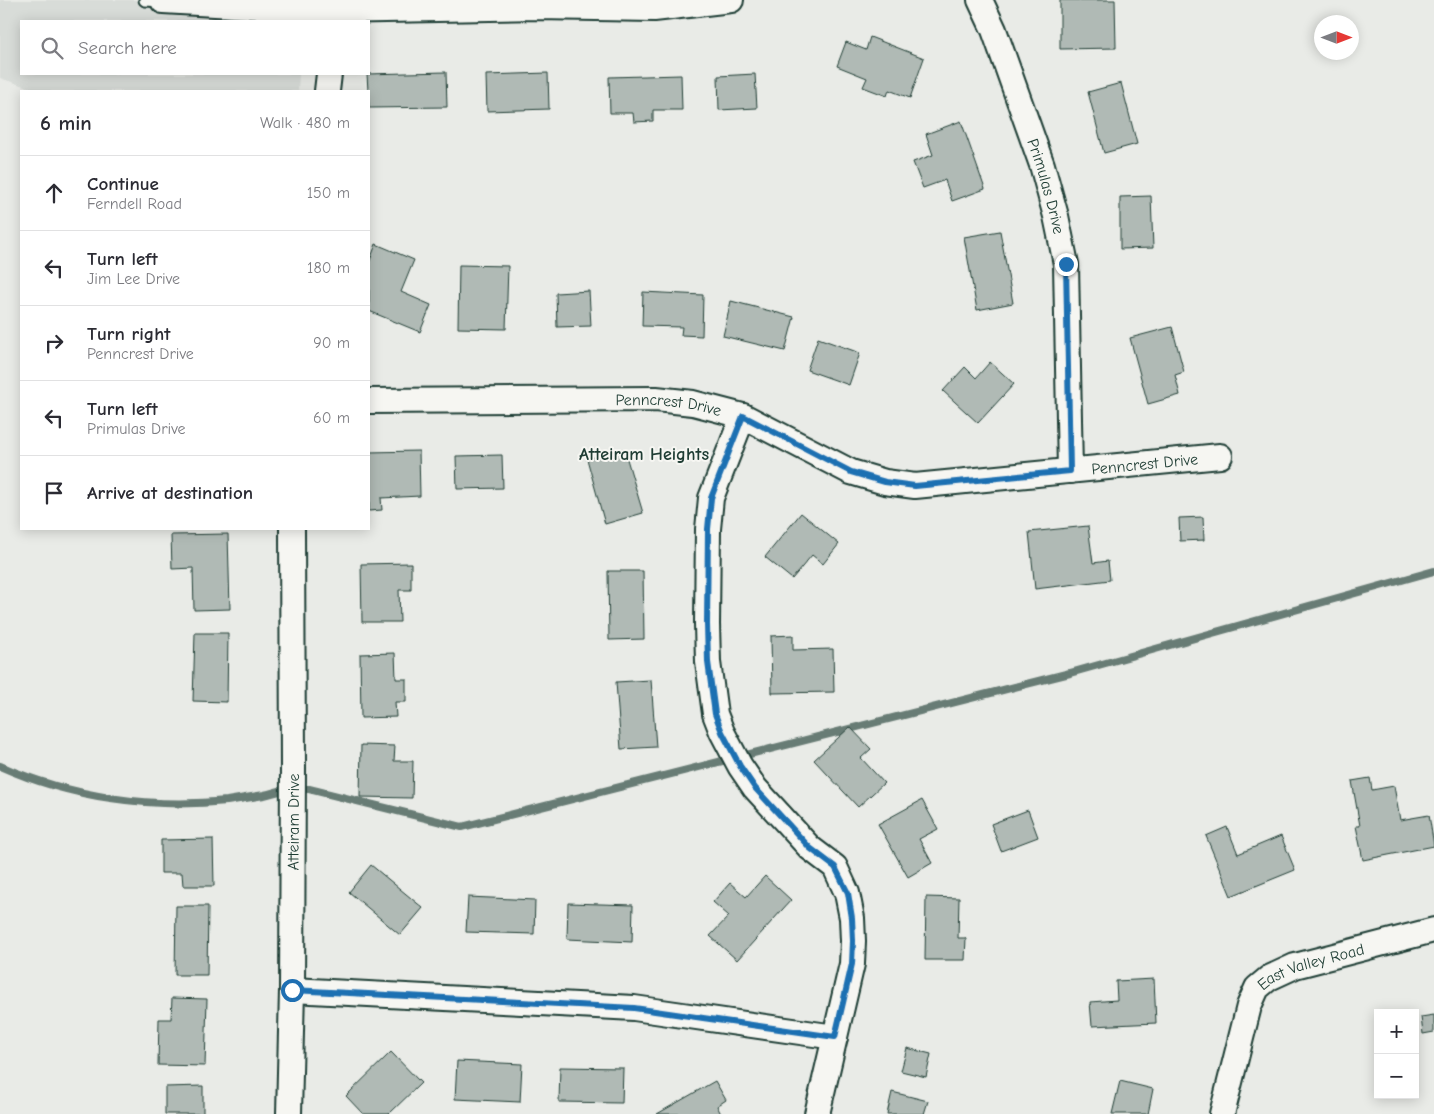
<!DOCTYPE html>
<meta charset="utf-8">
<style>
body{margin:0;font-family:"Comic Neue",sans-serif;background:#f7f7f7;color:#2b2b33}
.controls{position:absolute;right:15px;bottom:15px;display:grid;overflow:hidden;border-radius:0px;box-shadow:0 2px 12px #0003}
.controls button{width:45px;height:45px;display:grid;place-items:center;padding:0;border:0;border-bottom:1px solid #e1e1e2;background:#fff;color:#2b2b33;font:25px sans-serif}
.compass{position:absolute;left:1314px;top:15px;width:45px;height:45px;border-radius:50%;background:#fff;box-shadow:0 2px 12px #0003;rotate:90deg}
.stop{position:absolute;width:15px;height:15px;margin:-11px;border:4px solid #1f6fb2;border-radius:50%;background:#fff}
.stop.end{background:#1f6fb2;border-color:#fff;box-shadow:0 1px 5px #0008}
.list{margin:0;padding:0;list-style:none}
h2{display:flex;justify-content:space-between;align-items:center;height:65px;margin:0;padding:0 20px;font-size:21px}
h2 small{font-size:16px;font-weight:400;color:#7c7c81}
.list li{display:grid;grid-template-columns:32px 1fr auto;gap:15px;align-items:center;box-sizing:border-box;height:75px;padding:0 20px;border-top:1px solid #e1e1e2}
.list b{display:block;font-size:19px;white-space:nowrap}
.list p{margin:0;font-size:16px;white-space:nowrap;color:#7c7c81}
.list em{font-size:16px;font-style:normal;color:#7c7c81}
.icon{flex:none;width:28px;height:28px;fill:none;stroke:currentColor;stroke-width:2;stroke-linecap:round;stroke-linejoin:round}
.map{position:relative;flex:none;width:1434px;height:1114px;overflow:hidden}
.search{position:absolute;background:#fff;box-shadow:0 2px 12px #0003;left:20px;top:20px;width:350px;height:55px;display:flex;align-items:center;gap:12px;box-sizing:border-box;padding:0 18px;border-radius:0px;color:#7c7c81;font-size:19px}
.panel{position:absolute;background:#fff;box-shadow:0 2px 12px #0003;left:20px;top:90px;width:350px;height:440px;border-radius:0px}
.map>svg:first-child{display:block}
</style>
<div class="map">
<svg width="1434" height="1114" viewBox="0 0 1434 1114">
<rect width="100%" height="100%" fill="#e9ebe7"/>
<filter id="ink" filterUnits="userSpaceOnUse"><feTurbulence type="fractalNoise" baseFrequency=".02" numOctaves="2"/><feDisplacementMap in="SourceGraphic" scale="10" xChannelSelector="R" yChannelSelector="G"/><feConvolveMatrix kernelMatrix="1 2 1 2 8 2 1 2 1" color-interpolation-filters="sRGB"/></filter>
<g filter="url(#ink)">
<path fill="#d8dcd8" d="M 0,0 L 301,0 L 300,21 L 21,21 L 21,74 L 299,74 L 298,91 L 39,91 L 0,78 Z"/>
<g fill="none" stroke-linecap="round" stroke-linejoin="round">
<path stroke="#687c75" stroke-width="8" d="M 0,766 C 70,797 150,809 227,801 C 239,799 252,797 264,795 C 273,793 281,790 290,789 C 296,789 303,789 309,789 L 462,827 L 1070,673 L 1434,571"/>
</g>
<g fill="#b0bab5" stroke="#1f3d34">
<path d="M 1060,0 L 1115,0 L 1116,48 L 1060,49 Z"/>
<path d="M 870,37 L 924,58 L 910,98 L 889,90 L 887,96 L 863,87 L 867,78 L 837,66 L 846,42 L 866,50 Z"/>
<path d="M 446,72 L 447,107 L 369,108 L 367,74 Z"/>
<path d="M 548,73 L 549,109 L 487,111 L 486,75 Z"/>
<path d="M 755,74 L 757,108 L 719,110 L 718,76 Z"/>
<path d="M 681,75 L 682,110 L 653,110 L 653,121 L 634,122 L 633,113 L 610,113 L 609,77 Z"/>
<path d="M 1121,83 L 1137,144 L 1104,153 L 1088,92 Z"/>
<path d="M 961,121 L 985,189 L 952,201 L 945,180 L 923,188 L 913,162 L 933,155 L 926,134 Z"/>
<path d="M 1151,196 L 1153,248 L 1120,249 L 1120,197 Z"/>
<path d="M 1000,231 L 1013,303 L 977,310 L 964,237 Z"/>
<path d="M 376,244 L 414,260 L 401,292 L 431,305 L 420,332 L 369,311 L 369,263 Z"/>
<path d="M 459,265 L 508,266 L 506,329 L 458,328 Z"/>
<path d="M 589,291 L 591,326 L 557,327 L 556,293 Z"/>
<path d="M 643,292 L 703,295 L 702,336 L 681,335 L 682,327 L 642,326 Z"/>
<path d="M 731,301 L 794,317 L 785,351 L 723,336 Z"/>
<path d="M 1172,327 L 1184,372 L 1175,375 L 1180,395 L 1148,404 L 1130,338 Z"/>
<path d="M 818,338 L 860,353 L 849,385 L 807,370 Z"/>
<path d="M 990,362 L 1014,384 L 978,423 L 943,391 L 965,367 L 976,378 Z"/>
<path d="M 624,449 L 643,513 L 605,524 L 587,459 Z"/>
<path d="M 419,451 L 420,496 L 381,498 L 382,510 L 369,511 L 369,452 Z"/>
<path d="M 502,455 L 503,488 L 457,489 L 456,456 Z"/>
<path d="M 801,513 L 839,544 L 823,564 L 812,555 L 792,579 L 765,557 Z"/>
<path d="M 1203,517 L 1204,540 L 1180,541 L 1179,518 Z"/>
<path d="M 1088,526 L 1093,563 L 1108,561 L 1110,580 L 1035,589 L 1029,532 Z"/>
<path d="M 228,534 L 230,609 L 194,610 L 193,568 L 172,569 L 171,535 Z"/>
<path d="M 411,563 L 411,590 L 399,590 L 400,622 L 362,622 L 361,564 Z"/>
<path d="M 608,571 L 643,571 L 644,639 L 609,640 Z"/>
<path d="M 195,633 L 228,633 L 227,702 L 193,701 Z"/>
<path d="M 793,635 L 793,650 L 833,649 L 834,692 L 772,693 L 771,636 Z"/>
<path d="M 395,653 L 396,679 L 406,679 L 406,702 L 395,702 L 396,717 L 361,718 L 360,654 Z"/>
<path d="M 651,680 L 656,747 L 621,749 L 616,682 Z"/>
<path d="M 850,727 L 871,749 L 861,758 L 884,783 L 858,807 L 814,760 Z"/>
<path d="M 361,745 L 395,746 L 394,761 L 413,761 L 412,798 L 360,797 Z"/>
<path d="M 1370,778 L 1372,790 L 1394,786 L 1400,820 L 1429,815 L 1434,846 L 1363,860 L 1356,826 L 1360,826 L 1352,781 Z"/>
<path d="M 922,800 L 938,829 L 919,839 L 932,863 L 908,877 L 878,824 Z"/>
<path d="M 1028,810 L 1038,837 L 1001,851 L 991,824 Z"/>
<path d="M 1227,827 L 1238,854 L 1281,836 L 1295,870 L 1231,896 L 1206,836 Z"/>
<path d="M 213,839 L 214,886 L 183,886 L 182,873 L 161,873 L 161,840 Z"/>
<path d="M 371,865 L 423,908 L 400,935 L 349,892 Z"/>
<path d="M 765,876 L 791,900 L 737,960 L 710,936 L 729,916 L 713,902 L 730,883 L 746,897 Z"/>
<path d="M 468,897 L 535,900 L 534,934 L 466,932 Z"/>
<path d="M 926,897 L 959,898 L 958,938 L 966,938 L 965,960 L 925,960 Z"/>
<path d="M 568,903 L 633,905 L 632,942 L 567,939 Z"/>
<path d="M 176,906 L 208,906 L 207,975 L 175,975 Z"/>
<path d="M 1154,979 L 1156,1023 L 1092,1026 L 1090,1002 L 1117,1000 L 1116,981 Z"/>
<path d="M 172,998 L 207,999 L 205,1066 L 158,1065 L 159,1019 L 171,1019 Z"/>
<path d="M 1434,1015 L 1434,1032 L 1423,1034 L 1421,1017 Z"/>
<path d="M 907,1048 L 931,1054 L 926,1077 L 901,1071 Z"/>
<path d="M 391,1052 L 421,1083 L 389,1114 L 363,1114 L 346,1096 Z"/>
<path d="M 457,1061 L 522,1064 L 520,1102 L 455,1099 Z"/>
<path d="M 560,1067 L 623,1068 L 622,1103 L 559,1102 Z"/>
<path d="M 715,1081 L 726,1100 L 717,1106 L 721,1114 L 657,1114 Z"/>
<path d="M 1120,1081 L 1153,1089 L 1148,1114 L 1112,1114 Z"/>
<path d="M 203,1086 L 203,1114 L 165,1114 L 165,1087 Z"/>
<path d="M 892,1092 L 928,1101 L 924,1114 L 887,1114 Z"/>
</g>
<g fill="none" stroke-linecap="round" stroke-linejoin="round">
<defs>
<path id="service" d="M 145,0 L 163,1 L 163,0"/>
<g id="minor">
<path id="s1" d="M 980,0 L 994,30 L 1042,165 L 1056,216 L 1066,264 L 1070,471"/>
<path d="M 163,1 L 333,11 L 538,7 L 654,9 L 731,0"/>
<path d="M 327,91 L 329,74"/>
<path id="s2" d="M 369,401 L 656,399 L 693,403 L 743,416 L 851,472 L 885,482 L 915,486 L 1220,456"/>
<path d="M 743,416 L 711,498 L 708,529 L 707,624 L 708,662 L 715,714 L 722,732 L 740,766 L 755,788 L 810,848 L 835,867 L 847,893 L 852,918 L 853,941 L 852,964 L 817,1114"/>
<path d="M 292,990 L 634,1008 L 835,1037"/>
<path id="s3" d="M 289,1114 L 292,990 L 293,767 L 292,529"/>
<path id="s4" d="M 1222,1114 L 1249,1006 L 1257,988 L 1269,978 L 1295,966 L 1434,930"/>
</g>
</defs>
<use href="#service" stroke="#1f3d34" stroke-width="15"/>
<use href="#minor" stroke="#1f3d34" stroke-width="28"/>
<use href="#service" stroke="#f6f6f2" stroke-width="11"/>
<use href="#minor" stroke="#f6f6f2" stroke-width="24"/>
</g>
</g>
<g fill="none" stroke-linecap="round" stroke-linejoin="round" filter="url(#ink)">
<path stroke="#1f6fb2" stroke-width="6" d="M 292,990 L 634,1008 L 835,1037 L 852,964 L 853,941 L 852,918 L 848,893 L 835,867 L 810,848 L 755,788 L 740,766 L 722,732 L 715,714 L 708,662 L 707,624 L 708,529 L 711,498 L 743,416 L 851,472 L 885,482 L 915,486 L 1070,471 L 1066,264"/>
</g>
<g text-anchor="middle" stroke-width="4" stroke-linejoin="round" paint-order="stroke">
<g font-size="16" fill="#1f3d34" stroke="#f6f6f2">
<text dy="6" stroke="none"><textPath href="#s1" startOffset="198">Primulas Drive</textPath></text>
<text dy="6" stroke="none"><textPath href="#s2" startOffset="300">Penncrest Drive</textPath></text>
<text dy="6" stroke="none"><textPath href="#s2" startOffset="794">Penncrest Drive</textPath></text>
<text dy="6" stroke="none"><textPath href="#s3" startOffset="292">Atteiram Drive</textPath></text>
<text dy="6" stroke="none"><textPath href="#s4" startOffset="190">East Valley Road</textPath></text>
</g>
<g font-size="18" font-weight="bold" fill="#1f3d34" stroke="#f6f6f2">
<text x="644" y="460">Atteiram Heights</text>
</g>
</g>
</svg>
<div class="controls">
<button>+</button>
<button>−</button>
</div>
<svg class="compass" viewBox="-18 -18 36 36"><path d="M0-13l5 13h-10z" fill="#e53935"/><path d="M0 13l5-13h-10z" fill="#7c7c81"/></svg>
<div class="stop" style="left:292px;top:990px"></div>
<div class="stop end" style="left:1066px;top:264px"></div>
<div class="search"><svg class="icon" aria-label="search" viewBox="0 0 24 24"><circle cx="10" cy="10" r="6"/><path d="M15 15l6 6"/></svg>Search here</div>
<section class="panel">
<h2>6 min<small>Walk · 480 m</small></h2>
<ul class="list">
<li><svg class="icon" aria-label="ahead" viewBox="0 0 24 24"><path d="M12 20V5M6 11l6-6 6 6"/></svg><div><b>Continue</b><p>Ferndell Road</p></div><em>150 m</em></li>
<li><svg class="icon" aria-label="left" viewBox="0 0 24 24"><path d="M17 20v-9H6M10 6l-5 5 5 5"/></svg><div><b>Turn left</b><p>Jim Lee Drive</p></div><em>180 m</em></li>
<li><svg class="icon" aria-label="right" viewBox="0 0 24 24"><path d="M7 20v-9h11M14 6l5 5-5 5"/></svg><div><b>Turn right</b><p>Penncrest Drive</p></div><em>90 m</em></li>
<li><svg class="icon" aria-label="left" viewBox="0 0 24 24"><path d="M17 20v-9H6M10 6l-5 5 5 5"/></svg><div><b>Turn left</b><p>Primulas Drive</p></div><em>60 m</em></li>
<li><svg class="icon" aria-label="arrive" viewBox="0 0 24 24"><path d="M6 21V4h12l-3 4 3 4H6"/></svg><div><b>Arrive at destination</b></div></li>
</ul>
</section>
</div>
